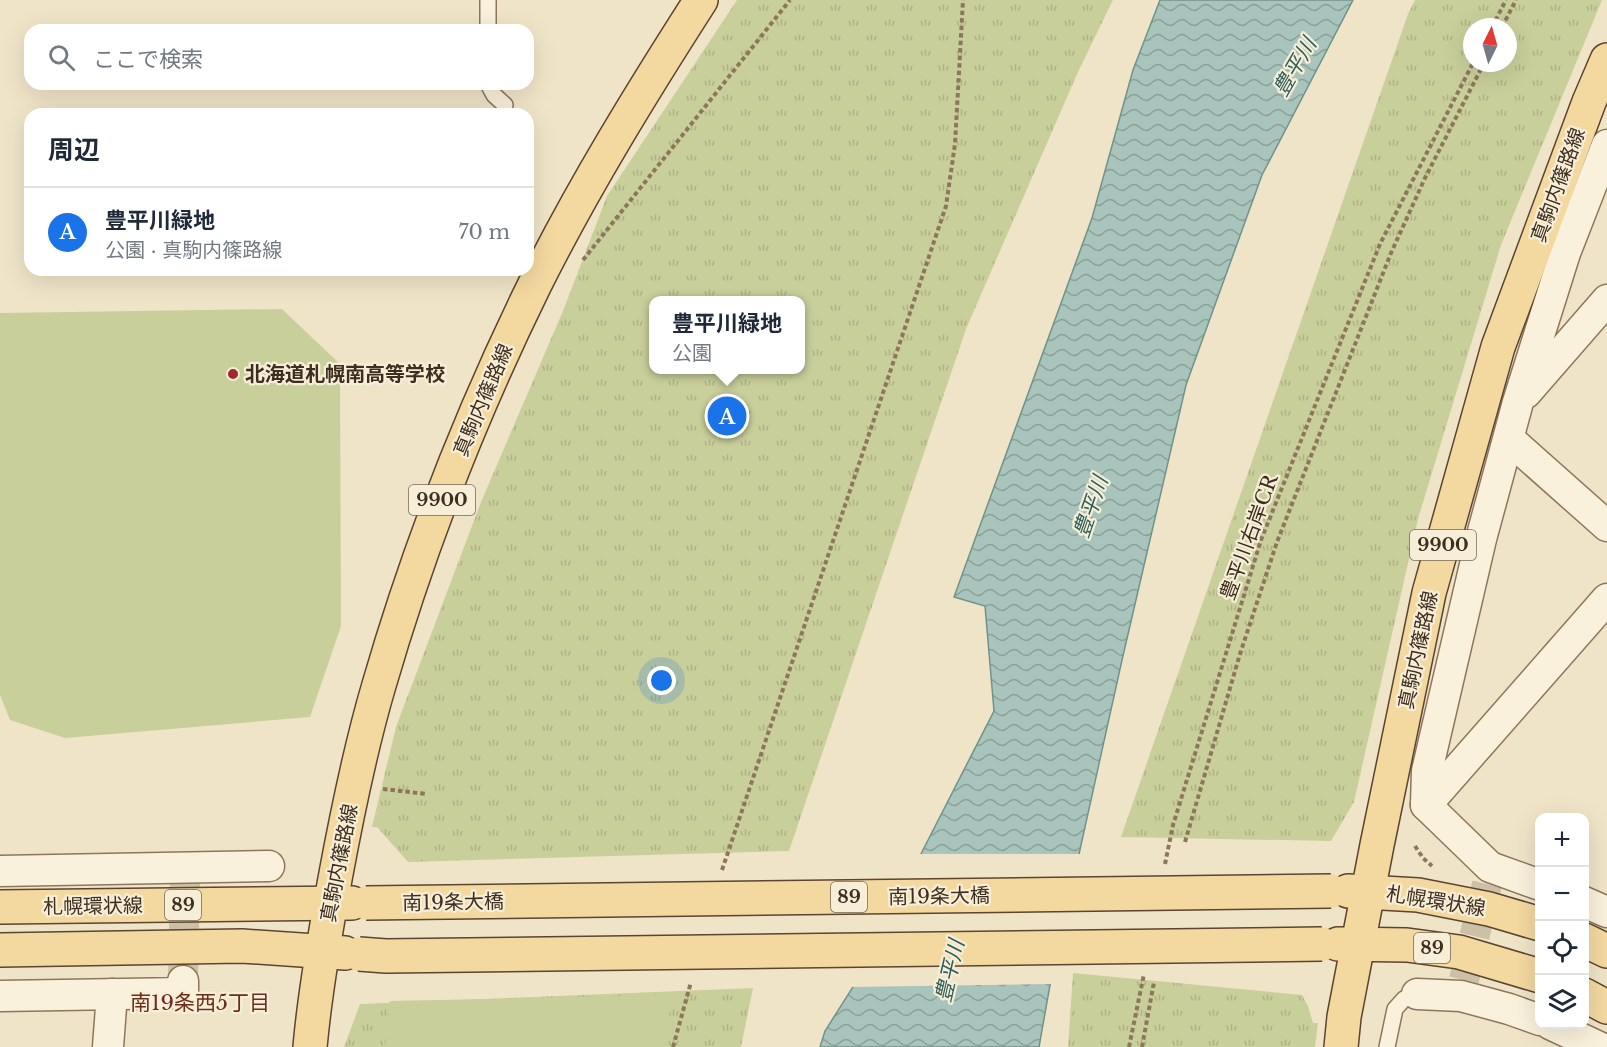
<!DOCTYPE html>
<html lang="ja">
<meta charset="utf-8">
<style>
body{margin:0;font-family:"Libre Baskerville","Noto Sans JP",serif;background:#f6f6f7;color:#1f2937}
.controls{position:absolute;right:18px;bottom:18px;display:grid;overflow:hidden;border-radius:12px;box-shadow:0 6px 24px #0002}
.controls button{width:54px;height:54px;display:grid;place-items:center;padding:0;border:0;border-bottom:2px solid #e0e1e3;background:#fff;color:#1f2937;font:30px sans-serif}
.compass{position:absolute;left:1463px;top:18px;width:54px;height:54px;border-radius:50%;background:#fff;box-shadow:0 6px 24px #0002;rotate:5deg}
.you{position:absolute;left:662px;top:681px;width:21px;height:21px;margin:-15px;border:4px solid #fff;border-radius:50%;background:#1a73e8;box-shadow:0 0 0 9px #1a73e833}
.badge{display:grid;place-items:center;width:39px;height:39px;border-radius:50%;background:#1a73e8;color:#fff;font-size:20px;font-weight:700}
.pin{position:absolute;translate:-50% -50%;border:3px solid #fff;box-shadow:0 2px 6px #0006}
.popup{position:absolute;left:649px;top:296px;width:156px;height:78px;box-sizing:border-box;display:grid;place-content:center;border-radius:12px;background:#fff;filter:drop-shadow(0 2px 4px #0005);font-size:20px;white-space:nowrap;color:#747a83}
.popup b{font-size:22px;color:#1f2937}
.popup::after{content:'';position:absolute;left:50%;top:100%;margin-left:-12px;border:12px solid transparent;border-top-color:#fff}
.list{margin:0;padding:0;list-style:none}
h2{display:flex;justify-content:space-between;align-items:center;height:78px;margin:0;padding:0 24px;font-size:26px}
h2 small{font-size:20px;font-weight:400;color:#747a83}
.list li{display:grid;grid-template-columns:39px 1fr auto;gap:18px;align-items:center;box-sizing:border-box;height:90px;padding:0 24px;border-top:2px solid #e0e1e3}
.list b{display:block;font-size:22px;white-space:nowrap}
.list p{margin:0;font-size:20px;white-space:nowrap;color:#747a83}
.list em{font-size:20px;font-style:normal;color:#747a83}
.icon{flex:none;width:33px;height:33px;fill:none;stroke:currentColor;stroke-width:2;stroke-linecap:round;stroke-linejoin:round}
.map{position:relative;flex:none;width:1607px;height:1047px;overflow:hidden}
.search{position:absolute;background:#fff;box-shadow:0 6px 24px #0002;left:24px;top:24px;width:510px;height:66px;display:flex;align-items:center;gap:15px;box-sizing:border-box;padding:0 21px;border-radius:18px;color:#747a83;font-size:22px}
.panel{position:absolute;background:#fff;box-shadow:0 6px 24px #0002;left:24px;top:108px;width:510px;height:168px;border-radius:18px}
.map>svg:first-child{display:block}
</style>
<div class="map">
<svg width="1607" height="1047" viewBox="0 0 1607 1047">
<defs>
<pattern id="grass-tufts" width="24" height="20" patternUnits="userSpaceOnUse" patternTransform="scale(1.5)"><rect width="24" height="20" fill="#c9cf9b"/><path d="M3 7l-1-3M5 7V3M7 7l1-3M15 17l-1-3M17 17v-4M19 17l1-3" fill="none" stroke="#aeb285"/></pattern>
<pattern id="water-waves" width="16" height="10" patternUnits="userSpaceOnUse" patternTransform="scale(1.5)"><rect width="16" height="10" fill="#a9c4bc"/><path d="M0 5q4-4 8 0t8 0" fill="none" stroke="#8ba098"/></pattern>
</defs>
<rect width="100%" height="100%" fill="#f0e4c8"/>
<g fill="url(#grass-tufts)" fill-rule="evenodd">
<path d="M 737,0 L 1113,0 L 1078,72 L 966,329 L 789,851 L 408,862 L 377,827 L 372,827 L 396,727 L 481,502 L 563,311 L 607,196 ZM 654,300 L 801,300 L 801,370 L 654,370 Z"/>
<path d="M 1415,0 L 1602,0 L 1501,245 L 1418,519 L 1354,802 L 1331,841 L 1121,837 L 1408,14 ZM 1472,27 L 1508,27 L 1508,63 L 1472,63 Z"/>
<path d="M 1073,973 L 1302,995 L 1308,1006 L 1313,1023 L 1318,1023 L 1315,1047 L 1068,1047 Z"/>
<path d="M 753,988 L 741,1047 L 344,1047 L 360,1004 Z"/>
</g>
<g fill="#c9cf9b">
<path d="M 282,309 L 340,364 L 341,626 L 310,717 L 65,738 L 10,720 L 0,695 L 0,313 Z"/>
<path d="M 674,995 L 661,1047 L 385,1047 L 390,1001 Z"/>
</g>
<path fill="url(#water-waves)" stroke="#6f938a" stroke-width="1.5" d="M 1160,0 L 1353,0 L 1262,175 L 1186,385 L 1122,660 L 1050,985 L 1039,1047 L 820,1047 L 825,1031 L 853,987 L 994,711 L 985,606 L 954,597 L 1092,218 L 1133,70 Z"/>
<path fill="#f0e4c8" d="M 918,854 L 1082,854 L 1053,984 L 850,987 Z"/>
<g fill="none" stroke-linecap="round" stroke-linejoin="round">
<g stroke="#ccc0a6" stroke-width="30" stroke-dasharray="30 15" stroke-linecap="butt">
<path d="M 1464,980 L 1487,884"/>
<path d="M 183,981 L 185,879"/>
</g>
<defs>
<g id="service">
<path d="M 488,30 L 488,0"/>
<path d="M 488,84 L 494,95 L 505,105"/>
<path d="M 1387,1047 L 1395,1009 L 1404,999 L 1417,994"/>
</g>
<g id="minor">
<path d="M 1526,393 L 1607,300"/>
<path d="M 1509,439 L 1607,526"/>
<path d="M 1426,805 L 1427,771 L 1481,539 L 1518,402 L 1565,253 L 1607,145"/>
<path d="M 0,871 L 269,866"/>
<path d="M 1540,885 L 1490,867 L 1426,805 L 1607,599"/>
<path d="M 1584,902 L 1607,912"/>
<path d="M 1417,994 L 1461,996 L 1509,1009 L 1540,1020"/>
<path d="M 0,996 L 183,993 L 183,981"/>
<path d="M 1550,1024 L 1599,1047"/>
<path d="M 108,1047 L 112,994"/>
</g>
<g id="primary">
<path d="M 1348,891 L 1418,895 L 1489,909 L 1540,924"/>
<path d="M 0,907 L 352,903"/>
<path d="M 1584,940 L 1607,951"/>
<path d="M 1338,944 L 1407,945 L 1459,952 L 1540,976"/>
<path d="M 0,950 L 242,946 L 345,953"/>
<path d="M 1584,995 L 1607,1007"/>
<path d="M 310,1047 C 315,991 325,934 335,879 C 347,814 360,749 379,685 C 419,547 472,412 535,284 C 584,186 642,92 701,0"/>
<path d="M 1341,1047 L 1344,1017 L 1377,845 L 1429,593 L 1498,347 L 1589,102 L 1607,60"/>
</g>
</defs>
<use href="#service" stroke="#8d765c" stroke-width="18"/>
<use href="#minor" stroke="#8d765c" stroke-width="33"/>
<use href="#primary" stroke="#5b4430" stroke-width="36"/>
<g stroke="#8d765c" stroke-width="4" stroke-dasharray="4.5 3" stroke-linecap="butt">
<path d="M 1492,27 L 1506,0"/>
<path d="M 1502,27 L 1516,0"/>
<path d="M 583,260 L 790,0"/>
<path d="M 383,789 L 427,794"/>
<path d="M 1185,842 L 1240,654 L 1277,542 L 1391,253 L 1425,178 L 1484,63"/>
<path d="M 1415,846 L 1423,858 L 1432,866"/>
<path d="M 1165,864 L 1173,825 L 1261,540 L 1380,244 L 1473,63"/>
<path d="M 722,870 L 946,206 L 955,144 L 963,0"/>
<path d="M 673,1047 L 691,982"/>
<path d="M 1129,1047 L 1144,974"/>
<path d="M 1142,1047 L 1154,982"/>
</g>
<use href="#service" stroke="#faf1dc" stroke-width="15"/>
<use href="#minor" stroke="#faf1dc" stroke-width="30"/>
<use href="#primary" stroke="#f3d9a0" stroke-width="33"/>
<defs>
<g id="primary-bridge">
<path d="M 366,903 L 1331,891"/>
<path d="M 359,954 L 386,956 L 1322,944"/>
</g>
</defs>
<use href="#primary-bridge" stroke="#5b4430" stroke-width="36" stroke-linecap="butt"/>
<use href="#primary-bridge" stroke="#f3d9a0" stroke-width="33"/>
</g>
<circle fill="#9e2a2b" stroke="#f7eed8" stroke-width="2" cx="233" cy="374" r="6"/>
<g text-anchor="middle" stroke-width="4.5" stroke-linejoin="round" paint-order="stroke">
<g fill="#f7eed8" stroke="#756857" stroke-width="1.5">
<rect x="409" y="485" width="66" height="30" rx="4.5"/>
<rect x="1410" y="530" width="66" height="30" rx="4.5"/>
<rect x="831" y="882" width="36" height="30" rx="4.5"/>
<rect x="165" y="890" width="36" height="30" rx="4.5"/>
<rect x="1414" y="933" width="36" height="30" rx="4.5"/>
</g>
<g font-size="18" font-weight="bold" fill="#3d2e20">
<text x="442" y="506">9900</text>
<text x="1443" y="551">9900</text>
<text x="849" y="903">89</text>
<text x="183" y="911">89</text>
<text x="1432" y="954">89</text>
</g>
<g font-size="20" fill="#3d2e20" stroke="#f7eed8">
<text transform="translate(1558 185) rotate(-70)" y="7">真駒内篠路線</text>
<text transform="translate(483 400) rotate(-67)" y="7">真駒内篠路線</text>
<text transform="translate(1249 537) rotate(-70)" y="7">豊平川右岸CR</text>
<text transform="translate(1418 650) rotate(-78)" y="7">真駒内篠路線</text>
<text transform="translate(339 863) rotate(-79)" y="7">真駒内篠路線</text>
<text transform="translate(939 896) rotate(-1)" y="7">南19条大橋</text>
<text transform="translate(1436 901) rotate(9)" y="7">札幌環状線</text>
<text transform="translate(453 902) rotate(-1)" y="7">南19条大橋</text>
<text transform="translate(93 906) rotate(-1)" y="7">札幌環状線</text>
</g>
<g font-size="20" font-weight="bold" fill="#3d2e20" stroke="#f7eed8" text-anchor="start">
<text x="245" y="381">北海道札幌南高等学校</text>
</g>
<g font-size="21" font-style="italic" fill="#2f5d5a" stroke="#f7eed8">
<text transform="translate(1295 67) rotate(-60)" y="7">豊平川</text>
<text transform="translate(1091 507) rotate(-71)" y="7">豊平川</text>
<text transform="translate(950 971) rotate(-77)" y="7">豊平川</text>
</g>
<g font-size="21" fill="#6b2e1e" stroke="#f7eed8">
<text x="200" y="1010">南19条西5丁目</text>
</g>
</g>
</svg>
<div class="controls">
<button>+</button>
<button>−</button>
<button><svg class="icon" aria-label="locate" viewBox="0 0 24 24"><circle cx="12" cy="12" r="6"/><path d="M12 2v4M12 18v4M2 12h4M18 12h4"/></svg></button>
<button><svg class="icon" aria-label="layers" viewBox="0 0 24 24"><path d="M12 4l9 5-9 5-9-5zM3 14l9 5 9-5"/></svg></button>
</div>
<svg class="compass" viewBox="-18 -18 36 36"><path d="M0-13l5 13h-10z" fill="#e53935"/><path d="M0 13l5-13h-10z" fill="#747a83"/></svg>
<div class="you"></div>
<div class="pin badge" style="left:727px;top:416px">A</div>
<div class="popup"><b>豊平川緑地</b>公園</div>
<div class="search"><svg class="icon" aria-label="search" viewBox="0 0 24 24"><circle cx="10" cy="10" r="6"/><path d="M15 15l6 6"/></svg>ここで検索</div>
<section class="panel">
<h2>周辺<small></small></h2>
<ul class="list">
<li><span class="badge">A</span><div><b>豊平川緑地</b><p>公園 · 真駒内篠路線</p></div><em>70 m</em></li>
</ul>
</section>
</div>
